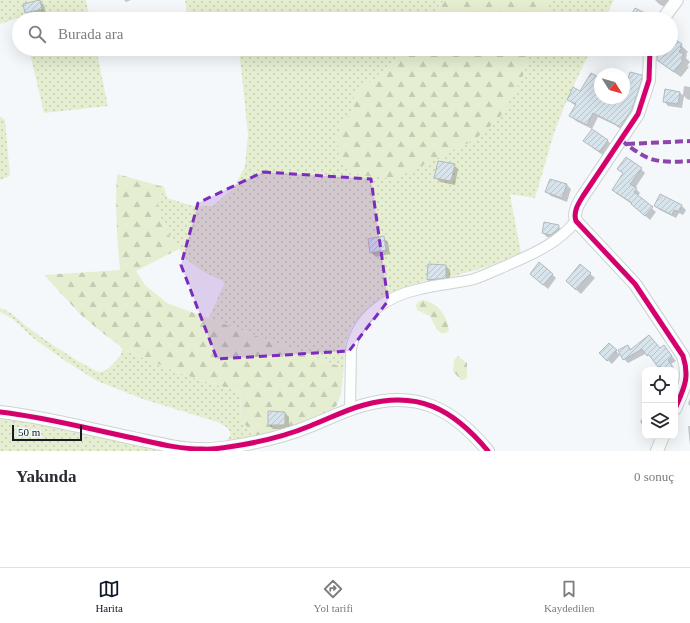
<!DOCTYPE html>
<html lang="tr">
<meta charset="utf-8">
<style>
body{margin:0;font-family:"Times New Roman",serif;background:#f2f2f3;color:#2b2b33}
.controls{position:absolute;right:12px;bottom:12px;display:grid;overflow:hidden;border-radius:8px;box-shadow:0 4px 16px #0002}
.controls button{width:36px;height:36px;display:grid;place-items:center;padding:0;border:0;border-bottom:1px solid #e1e1e2;background:#fff;color:#2b2b33;font:20px sans-serif}
.compass{position:absolute;left:594px;top:68px;width:36px;height:36px;border-radius:50%;background:#fff;box-shadow:0 4px 16px #0002;rotate:127deg}
.scale{position:absolute;left:12px;bottom:10px;width:70px;box-sizing:border-box;padding-left:4px;border:2px solid #151c20;border-top:0;font-size:11px;line-height:14px;white-space:nowrap;color:#151c20;-webkit-text-stroke:3px #f1f8fe;paint-order:stroke}
.list{margin:0;padding:0;list-style:none}
h2{display:flex;justify-content:space-between;align-items:center;height:52px;margin:0;padding:0 16px;font-size:17px}
h2 small{font-size:13px;font-weight:400;color:#7c7c81}
.icon{flex:none;width:22px;height:22px;fill:none;stroke:currentColor;stroke-width:2;stroke-linecap:round;stroke-linejoin:round}
.map{position:relative;flex:none;width:690px;height:451px;overflow:hidden}
.search{position:absolute;background:#fff;box-shadow:0 4px 16px #0002;left:12px;right:12px;top:12px;height:44px;display:flex;align-items:center;gap:10px;box-sizing:border-box;padding:0 14px;border-radius:22px;color:#7c7c81;font-size:15px}
.sheet{height:116px;background:#fff}
nav{display:flex;justify-content:space-around;align-items:center;box-sizing:border-box;height:56px;border-top:1px solid #e1e1e2;background:#fff;font-size:11px;color:#7c7c81}
nav a{display:grid;justify-items:center;gap:2px}
nav .on{color:#111827}
.map>svg:first-child{display:block}
</style>
<div class="map">
<svg width="690" height="451" viewBox="0 0 690 451">
<defs>
<pattern id="grass-dots" width="8" height="8" patternUnits="userSpaceOnUse"><rect width="8" height="8" fill="#e6eed1"/><path d="M2 2h.1M6 6h.1" fill="none" stroke="#c4ccb3" stroke-width="1.8" stroke-linecap="round"/></pattern>
<pattern id="forest-firs" width="22" height="20" patternUnits="userSpaceOnUse"><rect width="22" height="20" fill="#e6eed1"/><path d="M5 1l3.5 6h-7zM16 11l3.5 6h-7z" fill="#c4ccb3"/></pattern>
<pattern id="building-hatch" width="6" height="6" patternUnits="userSpaceOnUse"><rect width="6" height="6" fill="#d8e4ec"/><path d="M-1 1l2-2M0 6l6-6M5 7l2-2" fill="none" stroke="#b8c3ca"/></pattern>
</defs>
<rect width="100%" height="100%" fill="#f4f8fb"/>
<g fill="url(#grass-dots)">
<path d="M 0,0 L 86,0 L 90,19 L 22,19 L 21,17 L 0,24 Z"/>
<path d="M 185,0 L 446,0 L 440,4 L 429,19 L 188,19 Z"/>
<path d="M 551,0 L 614,0 L 605,19 L 542,19 Z"/>
<path d="M 29,49 L 96,49 L 108,106 L 44,113 Z"/>
<path d="M 239,49 L 407,49 L 375,79 L 355,91 L 352,113 L 343,121 L 522,79 L 531,49 L 591,49 L 567,100 L 555,130 L 535,198 L 510,194 L 521,253 L 484,268 L 461,274 L 446,279 L 441,279 L 441,280 L 427,280 L 387,294 L 368,307 L 352,326 L 345,343 L 344,368 L 209,318 L 225,282 L 204,272 L 187,260 L 169,235 L 156,209 L 164,187 L 167,198 L 193,206 L 213,206 L 234,188 L 245,166 L 248,134 Z"/>
<path d="M 0,116 L 5,120 L 10,176 L 0,180 Z"/>
<path d="M 0,308 C 11,311 16,318 25,325 C 42,338 60,350 78,361 C 84,364 94,371 100,372 C 105,372 109,368 113,364 C 117,359 122,356 122,349 L 182,374 L 240,392 L 241,420 L 256,437 L 224,442 C 238,433 226,426 217,422 L 143,399 L 97,381 L 64,360 L 33,338 L 13,319 L 0,312 Z"/>
<path d="M 0,418 L 43,424 L 167,451 L 0,451 Z"/>
</g>
<g fill="url(#forest-firs)">
<path d="M 446,0 L 551,0 L 542,19 L 429,19 L 440,4 Z"/>
<path d="M 407,49 L 531,49 L 522,79 L 499,119 L 474,140 L 394,179 L 360,175 L 349,168 L 339,156 L 337,135 L 343,121 L 352,113 L 355,91 L 375,79 Z"/>
<path d="M 117,174 L 164,187 L 156,209 L 169,235 L 179,249 L 136,271 L 145,285 L 167,303 L 344,368 L 341,394 L 337,405 L 331,411 L 290,429 L 256,437 L 241,420 L 240,392 L 182,374 L 122,349 L 119,345 L 100,331 L 80,314 L 44,275 L 120,270 C 117,238 115,206 117,174 Z"/>
<path d="M 423,300 C 438,303 447,315 449,330 L 446,333 L 441,333 L 437,330 L 430,316 L 417,310 L 416,305 L 418,302 Z"/>
<path d="M 458,356 L 467,363 L 467,378 L 463,380 L 461,380 L 453,371 L 454,360 Z"/>
</g>
<g fill="#0003">
<path d="M 124,0 L 131,0 L 126,2 Z"/>
<path d="M 655,0 L 673,0 L 668,9 L 659,4 Z"/>
<path d="M 39,1 L 44,5 L 46,13 L 31,17 L 26,13 Z"/>
<path d="M 646,14 L 651,19 L 630,19 Z"/>
<path d="M 671,38 L 681,45 L 688,52 L 686,54 L 687,55 L 686,58 L 690,62 L 687,66 L 689,67 L 681,77 L 665,66 L 658,59 L 660,49 L 671,49 Z"/>
<path d="M 641,76 L 646,81 L 625,132 L 615,125 L 598,117 L 592,129 L 576,121 L 571,116 L 576,106 L 573,104 L 568,99 L 581,92 L 600,79 L 600,98 L 624,98 L 624,93 Z"/>
<path d="M 684,86 L 690,87 L 690,100 L 687,99 L 684,96 L 682,108 L 668,106 L 664,101 L 666,90 L 680,93 L 683,95 Z"/>
<path d="M 585,141 L 608,141 L 612,145 L 604,156 L 589,145 Z"/>
<path d="M 454,165 L 458,169 L 455,185 L 440,182 L 436,178 Z"/>
<path d="M 619,169 L 641,169 L 645,173 L 635,188 L 640,193 L 638,196 L 656,212 L 650,220 L 632,204 L 617,194 L 613,190 L 624,174 Z"/>
<path d="M 551,180 L 567,185 L 571,189 L 567,202 L 551,196 L 547,192 Z"/>
<path d="M 655,206 L 682,206 L 686,210 L 683,215 L 679,213 L 676,218 L 660,210 Z"/>
<path d="M 558,226 L 563,231 L 556,239 L 547,237 L 543,233 Z"/>
<path d="M 383,238 L 388,242 L 390,254 L 376,257 L 371,252 Z"/>
<path d="M 580,265 L 595,278 L 581,294 L 571,285 Z"/>
<path d="M 446,266 L 450,270 L 450,282 L 432,284 L 428,280 Z"/>
<path d="M 552,274 L 556,278 L 548,289 L 535,278 Z"/>
<path d="M 649,336 L 661,349 L 668,351 L 676,361 L 671,364 L 677,373 L 675,374 L 675,370 L 662,370 L 647,353 L 628,363 L 624,359 L 628,346 L 632,350 Z"/>
<path d="M 609,344 L 620,355 L 612,364 L 600,353 Z"/>
<path d="M 690,398 L 690,406 L 688,404 Z"/>
<path d="M 285,413 L 289,417 L 289,429 L 273,429 L 269,425 Z"/>
<path d="M 645,413 L 645,427 L 640,422 Z"/>
<path d="M 688,426 L 690,426 L 690,446 Z"/>
</g>
<g fill="url(#building-hatch)" stroke="#b4b9bd">
<path d="M 40,0 L 42,9 L 25,13 L 23,4 Z"/>
<path d="M 635,8 L 647,14 L 644,19 L 629,19 Z"/>
<path d="M 671,37 L 682,44 L 680,47 L 682,48 L 679,51 L 684,55 L 681,59 L 683,60 L 674,72 L 657,60 L 657,51 L 659,49 L 671,49 Z"/>
<path d="M 630,72 L 642,75 L 642,79 L 632,109 L 620,127 L 609,121 L 593,113 L 587,125 L 569,116 L 576,104 L 567,100 L 573,87 L 580,91 L 591,73 L 600,78 L 600,98 L 624,98 L 624,92 Z"/>
<path d="M 665,89 L 680,92 L 678,104 L 663,102 Z"/>
<path d="M 592,129 L 608,140 L 600,152 L 583,141 Z"/>
<path d="M 626,157 L 642,168 L 630,184 L 637,188 L 634,192 L 653,207 L 645,216 L 631,204 L 632,203 L 612,190 L 623,173 L 617,169 Z"/>
<path d="M 438,161 L 455,164 L 451,181 L 434,178 Z"/>
<path d="M 550,179 L 567,184 L 562,198 L 545,192 Z"/>
<path d="M 660,194 L 682,205 L 679,212 L 674,210 L 672,215 L 654,206 Z"/>
<path d="M 544,222 L 559,225 L 558,230 L 551,235 L 542,233 Z"/>
<path d="M 384,236 L 386,250 L 370,253 L 368,239 Z"/>
<path d="M 539,262 L 553,274 L 543,285 L 530,274 Z"/>
<path d="M 428,264 L 446,265 L 446,278 L 427,280 Z"/>
<path d="M 580,264 L 591,273 L 576,290 L 566,281 Z"/>
<path d="M 649,335 L 660,348 L 664,345 L 672,356 L 668,360 L 675,370 L 663,370 L 660,366 L 658,367 L 649,355 L 647,356 L 642,349 L 623,360 L 618,350 L 628,345 L 630,350 Z"/>
<path d="M 609,343 L 617,350 L 607,361 L 599,353 Z"/>
<path d="M 268,411 L 285,412 L 285,425 L 268,425 Z"/>
</g>
<g fill="none" stroke-linecap="round" stroke-linejoin="round">
<defs>
<path id="minor" d="M 350,410 L 351,349 C 358,315 387,296 420,289 C 437,284 456,284 474,279 C 486,275 498,269 510,264 C 535,253 558,243 576,221"/>
<g id="tertiary">
<path d="M 663,19 L 677,0"/>
<path d="M 650,49 L 649,80 L 638,114 L 583,196 C 578,204 573,212 576,221 L 635,284 L 683,356 C 690,378 684,388 675,409"/>
<path d="M 0,412 C 45,417 89,429 133,438 C 156,443 178,449 202,449 C 215,450 228,447 241,445 C 264,441 288,435 310,426 C 328,419 345,410 364,405 C 418,390 453,409 488,451"/>
<path d="M 657,451 L 663,436"/>
</g>
</defs>
<use href="#minor" stroke="#cdd2d6" stroke-width="12"/>
<use href="#tertiary" stroke="#cdd2d6" stroke-width="14"/>
<use href="#minor" stroke="#fdfefe" stroke-width="10"/>
<use href="#tertiary" stroke="#fdfefe" stroke-width="12"/>
<g stroke="#8e44ad" stroke-width="4" stroke-dasharray="8 4" stroke-linecap="butt">
<path d="M 621,140 C 649,162 655,163 690,161"/>
<path d="M 627,144 L 690,141"/>
</g>
<defs>
<g id="cycleway">
<path d="M 650,49 L 649,80 L 638,114 L 583,196 C 578,204 573,212 576,221 L 635,284 L 683,356 C 690,378 684,388 675,409"/>
<path d="M 0,412 C 45,417 89,429 133,438 C 156,443 178,449 202,449 C 215,450 228,447 241,445 C 264,441 288,435 310,426 C 328,419 345,410 364,405 C 418,390 453,409 488,451"/>
</g>
</defs>
<use href="#cycleway" stroke="#f1f8fe" stroke-width="8"/>
<use href="#cycleway" stroke="#d6006c" stroke-width="5"/>
</g>
<path fill="#7b2cbf" fill-opacity="0.2" stroke="#7b2cbf" stroke-width="3" stroke-dasharray="8 5" stroke-linejoin="round" d="M 263,172 L 371,179 L 388,301 L 349,351 L 217,359 L 181,265 L 198,203 Z"/>
</svg>
<div class="controls">
<button><svg class="icon" aria-label="locate" viewBox="0 0 24 24"><circle cx="12" cy="12" r="6"/><path d="M12 2v4M12 18v4M2 12h4M18 12h4"/></svg></button>
<button><svg class="icon" aria-label="layers" viewBox="0 0 24 24"><path d="M12 4l9 5-9 5-9-5zM3 14l9 5 9-5"/></svg></button>
</div>
<svg class="compass" viewBox="-18 -18 36 36"><path d="M0-13l5 13h-10z" fill="#e53935"/><path d="M0 13l5-13h-10z" fill="#7c7c81"/></svg>
<div class="scale">50 m</div>
<div class="search"><svg class="icon" aria-label="search" viewBox="0 0 24 24"><circle cx="10" cy="10" r="6"/><path d="M15 15l6 6"/></svg>Burada ara</div>
</div>
<section class="sheet">
<h2>Yakında<small>0 sonuç</small></h2>
<ul class="list">
</ul>
</section>
<nav>
<a class="on"><svg class="icon" aria-label="map" viewBox="0 0 24 24"><path d="M3 6l6-2 6 2 6-2v14l-6 2-6-2-6 2zM9 4v14M15 6v14"/></svg>Harita</a>
<a><svg class="icon" aria-label="directions" viewBox="0 0 24 24"><path d="M12 3l9 9-9 9-9-9zM9 14v-3h6M13 9l2 2-2 2"/></svg>Yol tarifi</a>
<a><svg class="icon" aria-label="saved" viewBox="0 0 24 24"><path d="M7 4h10v16l-5-4-5 4z"/></svg>Kaydedilen</a>
</nav>
